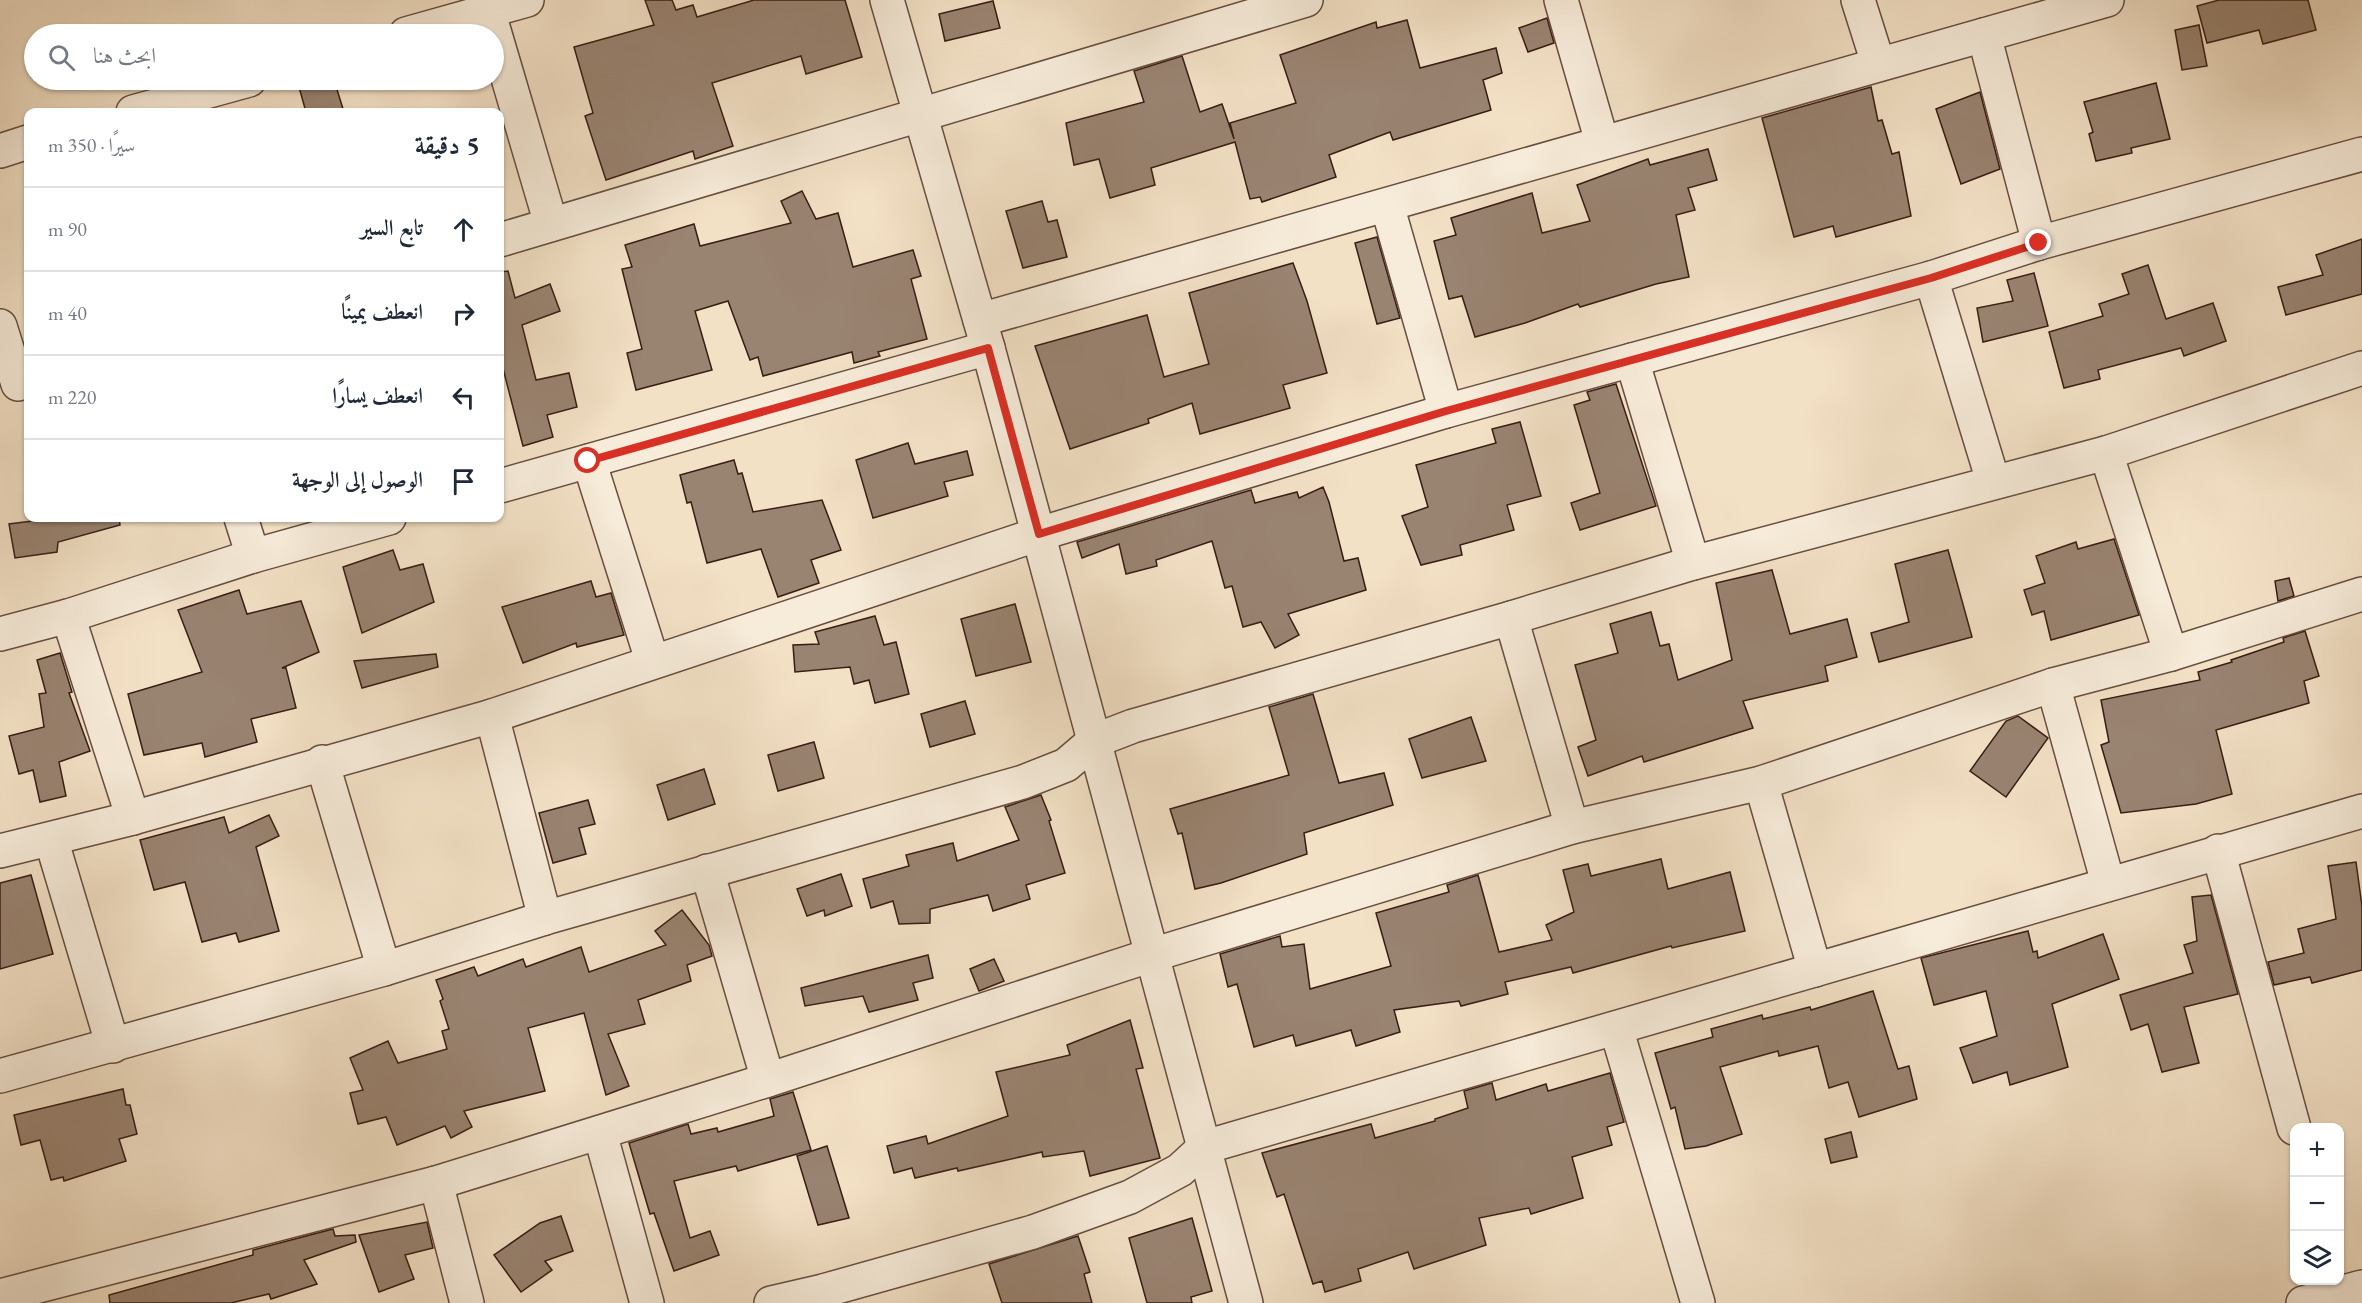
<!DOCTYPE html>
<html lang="ar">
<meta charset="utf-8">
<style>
body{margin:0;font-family:"EB Garamond",Amiri,serif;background:#f6f6f7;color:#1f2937;direction:rtl}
.controls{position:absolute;right:18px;bottom:18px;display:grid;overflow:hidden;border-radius:12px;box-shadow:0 2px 4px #0004}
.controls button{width:54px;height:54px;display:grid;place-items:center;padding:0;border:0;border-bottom:2px solid #e0e1e3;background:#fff;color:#1f2937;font:30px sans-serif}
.stop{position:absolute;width:18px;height:18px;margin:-14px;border:4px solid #d93025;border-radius:50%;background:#fff}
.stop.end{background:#d93025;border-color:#fff;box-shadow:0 2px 6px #0008}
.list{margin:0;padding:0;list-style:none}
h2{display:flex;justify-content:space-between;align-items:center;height:78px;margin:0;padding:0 24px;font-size:26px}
h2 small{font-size:20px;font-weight:400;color:#747a83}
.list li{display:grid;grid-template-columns:39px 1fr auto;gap:18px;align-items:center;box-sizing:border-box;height:84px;padding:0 24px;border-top:2px solid #e0e1e3}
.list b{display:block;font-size:22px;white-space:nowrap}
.list em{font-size:20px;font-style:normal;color:#747a83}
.icon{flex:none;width:33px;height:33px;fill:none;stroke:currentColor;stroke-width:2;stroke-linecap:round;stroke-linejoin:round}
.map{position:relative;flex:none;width:2362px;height:1303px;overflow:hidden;direction:ltr}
.search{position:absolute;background:#fff;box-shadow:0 2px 4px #0004;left:24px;top:24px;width:480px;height:66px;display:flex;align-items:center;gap:15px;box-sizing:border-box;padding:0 21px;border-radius:33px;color:#747a83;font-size:22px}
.panel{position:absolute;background:#fff;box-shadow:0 2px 4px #0004;left:24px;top:108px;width:480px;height:414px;border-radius:12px;direction:rtl}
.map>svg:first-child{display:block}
</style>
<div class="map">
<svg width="2362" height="1303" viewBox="0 0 2362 1303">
<rect width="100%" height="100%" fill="#f3e1c6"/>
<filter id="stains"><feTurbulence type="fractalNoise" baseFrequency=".00333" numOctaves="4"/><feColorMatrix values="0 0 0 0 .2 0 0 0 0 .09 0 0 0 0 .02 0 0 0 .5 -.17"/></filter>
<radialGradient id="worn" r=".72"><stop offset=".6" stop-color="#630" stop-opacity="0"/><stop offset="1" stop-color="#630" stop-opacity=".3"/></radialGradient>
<g fill="#998371" stroke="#381d14" stroke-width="1.5">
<path d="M 645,0 L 672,0 L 676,10 L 693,5 L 697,17 L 754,0 L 845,0 L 862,57 L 806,74 L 801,56 L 712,83 L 733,146 L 695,159 L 693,151 L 606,180 L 585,116 L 593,113 L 574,47 L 654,25 Z"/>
<path d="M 2219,0 L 2308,0 L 2316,30 L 2263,44 L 2259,30 L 2207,43 L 2197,6 Z"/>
<path d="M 993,1 L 1000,28 L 945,41 L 939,14 Z"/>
<path d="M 1547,18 L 1554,43 L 1528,52 L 1519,28 Z"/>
<path d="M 1407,20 L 1420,68 L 1496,48 L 1502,73 L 1483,80 L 1491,110 L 1393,140 L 1390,132 L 1329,155 L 1336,177 L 1262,202 L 1260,197 L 1250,199 L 1235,142 L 1151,168 L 1155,185 L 1110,198 L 1099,159 L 1074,165 L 1066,123 L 1144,102 L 1134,71 L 1182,56 L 1200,112 L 1222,104 L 1234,139 L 1230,123 L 1296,103 L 1280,55 L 1376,22 L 1377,28 Z"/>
<path d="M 2199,25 L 2207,66 L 2182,70 L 2175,30 Z"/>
<path d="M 297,80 L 334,80 L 344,112 L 306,112 Z"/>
<path d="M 2156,83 L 2170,139 L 2131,148 L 2132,153 L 2096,161 L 2089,134 L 2093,132 L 2084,102 Z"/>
<path d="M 1871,87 L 1878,121 L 1882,120 L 1892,154 L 1899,152 L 1911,216 L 1836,237 L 1833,226 L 1794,237 L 1762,118 Z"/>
<path d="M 1980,92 L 2000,169 L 1961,184 L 1936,109 Z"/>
<path d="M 1708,149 L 1717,180 L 1688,188 L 1695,210 L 1676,215 L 1689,277 L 1656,284 L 1580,307 L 1578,304 L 1525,323 L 1475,337 L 1462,296 L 1449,299 L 1434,241 L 1456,235 L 1451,218 L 1532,193 L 1542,233 L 1590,221 L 1577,185 L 1648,159 L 1650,165 Z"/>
<path d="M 802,191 L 816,219 L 838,213 L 853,267 L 913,250 L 921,276 L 911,279 L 927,339 L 878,352 L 880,356 L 854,363 L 852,352 L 763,376 L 758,357 L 750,360 L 728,301 L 695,311 L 712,370 L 636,390 L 627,353 L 642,349 L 622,269 L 632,267 L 625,245 L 694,224 L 700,246 L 791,223 L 781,201 Z"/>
<path d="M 1042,201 L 1048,222 L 1057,220 L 1067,257 L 1023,268 L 1006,211 Z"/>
<path d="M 1377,237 L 1400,318 L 1377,324 L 1355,243 Z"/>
<path d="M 2362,239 L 2362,294 L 2286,315 L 2278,287 L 2323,275 L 2316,255 Z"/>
<path d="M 1293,263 L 1307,301 L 1327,373 L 1283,385 L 1290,408 L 1200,434 L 1192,403 L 1148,419 L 1149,423 L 1070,449 L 1035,346 L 1147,315 L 1164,377 L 1209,364 L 1189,293 Z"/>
<path d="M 2148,265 L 2166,319 L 2213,303 L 2226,341 L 2184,356 L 2181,348 L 2098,370 L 2100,379 L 2064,388 L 2049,332 L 2103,316 L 2099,304 L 2129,294 L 2122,274 Z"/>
<path d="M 508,271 L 515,298 L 550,284 L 560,311 L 522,325 L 536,380 L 569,373 L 577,407 L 547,415 L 553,437 L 523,446 L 500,357 L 500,272 Z"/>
<path d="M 2034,273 L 2048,326 L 1983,342 L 1977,308 L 2013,301 L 2007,280 Z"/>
<path d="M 1616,384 L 1656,506 L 1580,530 L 1571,503 L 1600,493 L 1574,405 L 1590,400 L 1587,392 Z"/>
<path d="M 1520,422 L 1541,496 L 1507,505 L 1514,530 L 1460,545 L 1462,555 L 1421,565 L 1402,516 L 1428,507 L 1416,465 L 1496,443 L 1492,429 Z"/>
<path d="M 908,443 L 915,464 L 967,451 L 973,475 L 944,482 L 948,496 L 873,518 L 856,460 Z"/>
<path d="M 734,460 L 738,474 L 742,473 L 753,512 L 822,500 L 841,550 L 811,560 L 819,583 L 778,597 L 761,549 L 707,563 L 691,502 L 687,503 L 680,475 Z"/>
<path d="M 1323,487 L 1329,502 L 1344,561 L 1358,558 L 1366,590 L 1288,614 L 1299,635 L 1275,648 L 1261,622 L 1243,627 L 1232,586 L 1225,588 L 1212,541 L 1156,560 L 1157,566 L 1126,574 L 1119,544 L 1082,558 L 1077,542 L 1251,490 L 1255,503 L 1297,492 L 1299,498 Z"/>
<path d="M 40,518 L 119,518 L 120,525 L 58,542 L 57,552 L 15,558 L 9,524 L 41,520 Z"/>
<path d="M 2114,539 L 2139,615 L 2051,640 L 2044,611 L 2032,615 L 2024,590 L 2045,583 L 2036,556 L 2076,542 L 2078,549 Z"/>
<path d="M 393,550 L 400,570 L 423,564 L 434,602 L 362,633 L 343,567 Z"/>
<path d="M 1948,550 L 1972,637 L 1879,662 L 1871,633 L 1909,622 L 1895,564 Z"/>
<path d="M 1772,570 L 1790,634 L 1847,619 L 1857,657 L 1825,666 L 1828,681 L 1743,701 L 1753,728 L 1644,762 L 1642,756 L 1588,776 L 1578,747 L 1596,740 L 1575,665 L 1618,653 L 1610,624 L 1651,612 L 1660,646 L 1669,644 L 1678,680 L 1732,660 L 1716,583 Z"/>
<path d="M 2289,578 L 2294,596 L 2278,601 L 2275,581 Z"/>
<path d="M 591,581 L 596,597 L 611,593 L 624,635 L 577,647 L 576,643 L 523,663 L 502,607 Z"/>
<path d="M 239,590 L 247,614 L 301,601 L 319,652 L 282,668 L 286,668 L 296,708 L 251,719 L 257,742 L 205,757 L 202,743 L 144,755 L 128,694 L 202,672 L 178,610 Z"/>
<path d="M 1015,604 L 1031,662 L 976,676 L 961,619 Z"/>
<path d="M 875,616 L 884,645 L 896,642 L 909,694 L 875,703 L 869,680 L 854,684 L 850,667 L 795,672 L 793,645 L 819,644 L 815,632 Z"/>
<path d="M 2305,631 L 2319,676 L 2304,681 L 2309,703 L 2216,730 L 2232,794 L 2196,804 L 2121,813 L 2101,745 L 2109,742 L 2101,700 L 2200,680 L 2198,672 L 2232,662 L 2231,660 L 2284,642 L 2283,638 Z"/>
<path d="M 60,653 L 72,692 L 69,693 L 90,751 L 59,762 L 66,796 L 40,802 L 33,770 L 19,774 L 9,736 L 44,727 L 39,694 L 46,693 L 37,660 Z"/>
<path d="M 436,654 L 438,667 L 362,688 L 354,661 Z"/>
<path d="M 1313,694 L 1339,783 L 1384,773 L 1393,805 L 1304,833 L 1307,854 L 1221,883 L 1195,889 L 1182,833 L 1178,834 L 1170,809 L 1289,775 L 1269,707 Z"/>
<path d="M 965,701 L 975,734 L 930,747 L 921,714 Z"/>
<path d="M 2018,716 L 2048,738 L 2006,797 L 1970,771 L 2006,721 Z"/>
<path d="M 1471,717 L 1486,761 L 1422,778 L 1409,739 Z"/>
<path d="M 814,742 L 824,778 L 778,791 L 768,755 Z"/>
<path d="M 704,769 L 715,804 L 668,820 L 657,785 Z"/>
<path d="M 1041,795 L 1051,820 L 1049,821 L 1065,873 L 1026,885 L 1030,899 L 993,911 L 988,895 L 930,909 L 930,923 L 899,924 L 893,901 L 871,908 L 863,879 L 909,866 L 906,855 L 953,843 L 957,861 L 1019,840 L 1005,807 Z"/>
<path d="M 588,800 L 595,824 L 579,828 L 586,854 L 553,863 L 539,813 Z"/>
<path d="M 269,815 L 279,836 L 256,847 L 279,931 L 239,942 L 236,933 L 202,942 L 185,882 L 154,890 L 140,840 L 224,817 L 229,833 Z"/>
<path d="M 1661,859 L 1668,889 L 1730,872 L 1745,931 L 1672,948 L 1671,946 L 1573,973 L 1571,967 L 1505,982 L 1508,994 L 1461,1006 L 1459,1001 L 1394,1010 L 1400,1032 L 1356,1046 L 1351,1030 L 1296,1046 L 1293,1035 L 1254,1047 L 1237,984 L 1228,987 L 1220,954 L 1280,936 L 1282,947 L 1304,944 L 1310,989 L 1391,966 L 1376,913 L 1449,892 L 1447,885 L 1478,875 L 1499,952 L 1552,940 L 1546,925 L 1574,912 L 1563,870 L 1588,864 L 1591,876 Z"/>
<path d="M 2356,862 L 2362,906 L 2362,970 L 2312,983 L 2310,977 L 2274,985 L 2268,962 L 2304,953 L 2298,929 L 2336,919 L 2328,866 Z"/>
<path d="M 841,874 L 852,906 L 825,916 L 824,910 L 807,916 L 797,889 Z"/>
<path d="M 31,875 L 53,954 L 0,969 L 0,883 Z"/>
<path d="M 2211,895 L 2238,994 L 2184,1007 L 2199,1063 L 2162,1072 L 2148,1024 L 2131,1030 L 2120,995 L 2193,973 L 2184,945 L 2197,941 L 2192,897 Z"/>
<path d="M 682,910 L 709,945 L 712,956 L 687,965 L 691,981 L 638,1000 L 645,1024 L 608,1034 L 629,1086 L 606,1095 L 584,1013 L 528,1028 L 545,1091 L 464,1111 L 472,1127 L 451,1138 L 445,1126 L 397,1145 L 386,1117 L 358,1124 L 350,1093 L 363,1090 L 350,1058 L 388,1041 L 398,1063 L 447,1049 L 442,1031 L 449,1029 L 440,1001 L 443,999 L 436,980 L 474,967 L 478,976 L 523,959 L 526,967 L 581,947 L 589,972 L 666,945 L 655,931 Z"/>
<path d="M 2028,931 L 2033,952 L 2037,951 L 2038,958 L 2103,934 L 2119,979 L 2052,1004 L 2068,1067 L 2010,1085 L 2007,1072 L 1973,1083 L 1960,1048 L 1997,1036 L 1986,991 L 1934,1005 L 1921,958 Z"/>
<path d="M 928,955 L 933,978 L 913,983 L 918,1000 L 869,1012 L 863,996 L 805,1006 L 801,988 Z"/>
<path d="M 994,959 L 1004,981 L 979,991 L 970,969 Z"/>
<path d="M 1873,991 L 1898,1069 L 1909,1066 L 1917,1099 L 1859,1117 L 1848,1082 L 1829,1088 L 1818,1046 L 1779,1056 L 1778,1051 L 1720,1067 L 1742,1134 L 1706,1146 L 1685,1149 L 1675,1107 L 1671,1109 L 1655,1053 L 1713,1037 L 1711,1029 L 1762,1015 L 1763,1019 L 1810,1007 L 1811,1010 Z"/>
<path d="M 1130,1020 L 1143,1068 L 1136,1069 L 1160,1158 L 1090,1176 L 1084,1151 L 1043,1157 L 1042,1152 L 958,1171 L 957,1168 L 915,1178 L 912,1168 L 894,1173 L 887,1146 L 926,1136 L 928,1144 L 1008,1116 L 996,1072 L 1070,1055 L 1067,1045 Z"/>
<path d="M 1610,1073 L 1624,1122 L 1607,1127 L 1612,1145 L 1572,1157 L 1583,1198 L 1531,1214 L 1529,1208 L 1479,1218 L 1486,1245 L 1414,1269 L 1408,1252 L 1358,1269 L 1361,1281 L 1325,1292 L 1322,1281 L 1313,1284 L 1284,1194 L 1277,1197 L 1262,1153 L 1371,1124 L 1375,1138 L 1435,1121 L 1435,1119 L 1468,1108 L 1464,1091 L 1492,1083 L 1496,1100 L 1546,1084 L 1548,1091 Z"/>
<path d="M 123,1089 L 126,1105 L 130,1105 L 137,1134 L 119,1139 L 126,1161 L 64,1181 L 63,1177 L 51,1180 L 40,1140 L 21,1145 L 14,1115 Z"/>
<path d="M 793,1092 L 811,1150 L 738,1171 L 736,1166 L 674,1181 L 690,1238 L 710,1231 L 719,1255 L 674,1271 L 654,1213 L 650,1214 L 629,1143 L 688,1124 L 691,1134 L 717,1128 L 718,1132 L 774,1116 L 770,1099 Z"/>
<path d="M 1851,1132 L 1857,1157 L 1831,1163 L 1825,1139 Z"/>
<path d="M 827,1146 L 849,1218 L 818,1225 L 797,1156 Z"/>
<path d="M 561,1216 L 573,1251 L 545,1261 L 552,1270 L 521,1292 L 494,1255 L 540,1223 Z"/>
<path d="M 1192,1218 L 1212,1291 L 1191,1297 L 1192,1303 L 1147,1303 L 1129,1238 Z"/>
<path d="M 427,1222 L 433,1248 L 405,1255 L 414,1279 L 379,1292 L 359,1235 Z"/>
<path d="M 333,1229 L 335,1236 L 355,1235 L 356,1242 L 304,1260 L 317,1284 L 271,1299 L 269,1294 L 231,1303 L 110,1303 L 109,1295 L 253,1255 L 253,1250 Z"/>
<path d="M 1078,1236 L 1090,1272 L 1084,1274 L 1092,1303 L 1002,1303 L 989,1264 Z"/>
</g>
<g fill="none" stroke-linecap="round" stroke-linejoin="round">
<defs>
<g id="minor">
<path d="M 485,0 L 551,224"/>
<path d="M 887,0 L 988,348 L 1246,1303"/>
<path d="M 1561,0 L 1602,142"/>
<path d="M 1858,0 L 1878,63"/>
<path d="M 406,34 L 527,0"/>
<path d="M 1984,35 L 2039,243"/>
<path d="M 133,112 L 249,80"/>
<path d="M 0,151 L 28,142"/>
<path d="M 1387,205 L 1446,411"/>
<path d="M 500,240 L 1306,0"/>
<path d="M 1931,278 L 1993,481"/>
<path d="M 980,320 L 2107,0"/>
<path d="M 0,326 L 18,384"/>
<path d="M 1632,360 L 1693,563"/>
<path d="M 2106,453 L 2171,654"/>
<path d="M 589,461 L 652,660"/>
<path d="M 500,486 L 988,348"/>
<path d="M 241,518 L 253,556"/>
<path d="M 68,616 L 133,818"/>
<path d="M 1511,618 L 1572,827"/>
<path d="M 0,634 L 68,616 L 253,556 L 389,518"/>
<path d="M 2053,685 L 2108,883"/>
<path d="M 492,716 L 545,918"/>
<path d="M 322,762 L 384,969"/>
<path d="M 1761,783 L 1815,970"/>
<path d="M 51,839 L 113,1046"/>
<path d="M 0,851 L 133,818 L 492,716 L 1039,534 L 1446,411 L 1931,278 L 2039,243 L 2362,154"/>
<path d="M 2218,851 L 2294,1128"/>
<path d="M 707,871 L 768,1080"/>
<path d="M 1616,1028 L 1698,1303"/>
<path d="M 0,1076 L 384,969 L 545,918 L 1023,782 L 1066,765 L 1094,741 L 1133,726 L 1511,618 L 1693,563 L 2106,453 L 2362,368"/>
<path d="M 600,1133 L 647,1303"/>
<path d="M 436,1183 L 467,1303"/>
<path d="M 0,1296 L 436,1183 L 768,1080 L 1152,955 L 1572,827 L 1761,783 L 2053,685 L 2171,654 L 2362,594"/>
<path d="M 771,1303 L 823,1291 L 1033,1232 L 1130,1197 L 1180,1170 L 1205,1147 L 2362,811"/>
<path d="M 2303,1303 L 2362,1287"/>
</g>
</defs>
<use href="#minor" stroke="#674e40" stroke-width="36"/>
<use href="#minor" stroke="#f7ecda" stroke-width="33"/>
</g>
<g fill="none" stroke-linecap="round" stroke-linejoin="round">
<path stroke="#d93025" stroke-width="8" d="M 588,461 L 988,348 L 1039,534 L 1446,411 L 1931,278 L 2039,243"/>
</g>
<rect width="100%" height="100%" filter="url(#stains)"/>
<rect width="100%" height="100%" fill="url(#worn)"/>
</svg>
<div class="controls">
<button>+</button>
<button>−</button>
<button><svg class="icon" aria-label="layers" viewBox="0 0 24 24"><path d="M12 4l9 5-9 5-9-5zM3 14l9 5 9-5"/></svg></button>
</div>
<div class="stop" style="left:588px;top:461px"></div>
<div class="stop end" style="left:2039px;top:243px"></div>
<div class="search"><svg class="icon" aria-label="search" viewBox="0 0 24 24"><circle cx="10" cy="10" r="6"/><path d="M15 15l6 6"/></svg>ابحث هنا</div>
<section class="panel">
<h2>5 دقيقة<small>سيرًا · 350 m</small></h2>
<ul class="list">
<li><svg class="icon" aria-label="ahead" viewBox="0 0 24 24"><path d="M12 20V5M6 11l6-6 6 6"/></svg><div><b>تابع السير</b></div><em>90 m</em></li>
<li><svg class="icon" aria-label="right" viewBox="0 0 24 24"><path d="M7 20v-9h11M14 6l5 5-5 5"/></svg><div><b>انعطف يمينًا</b></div><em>40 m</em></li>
<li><svg class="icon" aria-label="left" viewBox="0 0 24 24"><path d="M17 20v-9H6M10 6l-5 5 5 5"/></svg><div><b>انعطف يسارًا</b></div><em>220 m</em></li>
<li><svg class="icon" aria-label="arrive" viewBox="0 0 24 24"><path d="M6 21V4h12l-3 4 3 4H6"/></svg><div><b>الوصول إلى الوجهة</b></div></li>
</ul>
</section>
</div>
